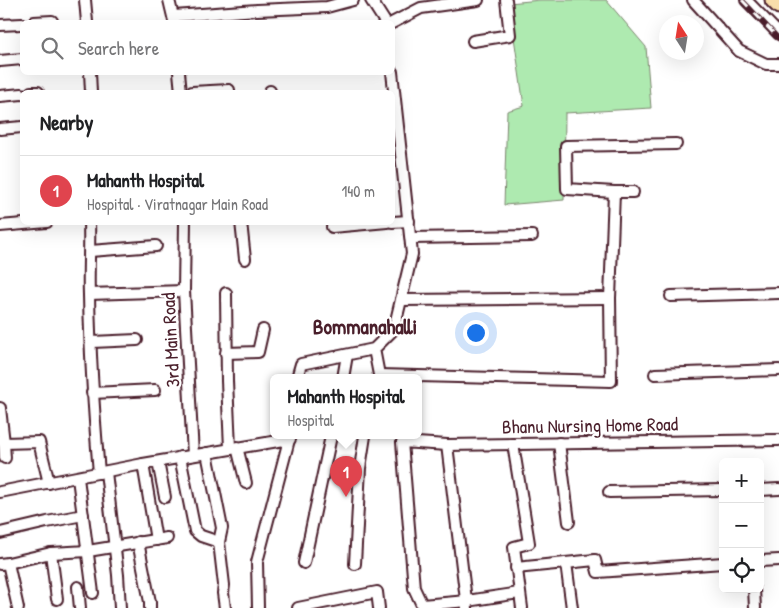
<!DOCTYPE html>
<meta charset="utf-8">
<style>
body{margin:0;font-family:"Patrick Hand",sans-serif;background:#f2f2f2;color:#202124}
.controls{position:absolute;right:15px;bottom:15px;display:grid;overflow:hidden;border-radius:8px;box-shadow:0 5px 20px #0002}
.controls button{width:45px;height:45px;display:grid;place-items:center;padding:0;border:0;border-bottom:1px solid #e0e0e0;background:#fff;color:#202124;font:25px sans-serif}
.compass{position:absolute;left:659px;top:15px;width:45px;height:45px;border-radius:50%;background:#fff;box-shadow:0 5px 20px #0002;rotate:348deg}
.you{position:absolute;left:475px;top:332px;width:18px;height:18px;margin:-12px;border:4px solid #fff;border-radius:50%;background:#1a73e8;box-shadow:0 0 0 8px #1a73e833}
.badge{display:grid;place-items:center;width:32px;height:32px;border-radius:50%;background:#db2777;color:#fff;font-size:16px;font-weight:700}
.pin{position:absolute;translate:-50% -41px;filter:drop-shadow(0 1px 2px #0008)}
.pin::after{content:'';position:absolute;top:26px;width:18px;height:15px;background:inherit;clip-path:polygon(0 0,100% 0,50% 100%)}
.popup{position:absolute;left:270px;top:374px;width:152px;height:65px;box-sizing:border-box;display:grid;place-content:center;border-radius:8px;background:#fff;filter:drop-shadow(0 1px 4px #0005);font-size:16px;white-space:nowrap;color:#757577}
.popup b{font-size:19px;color:#202124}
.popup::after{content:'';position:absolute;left:50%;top:100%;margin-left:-10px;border:10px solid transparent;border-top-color:#fff}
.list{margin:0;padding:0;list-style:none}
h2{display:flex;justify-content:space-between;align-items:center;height:65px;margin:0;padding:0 20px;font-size:21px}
h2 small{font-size:16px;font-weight:400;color:#757577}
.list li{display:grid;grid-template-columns:32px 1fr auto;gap:15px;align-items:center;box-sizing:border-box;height:70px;padding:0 20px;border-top:1px solid #e0e0e0}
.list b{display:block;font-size:19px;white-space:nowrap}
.list p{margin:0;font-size:16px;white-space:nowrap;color:#757577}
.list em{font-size:16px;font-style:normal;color:#757577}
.icon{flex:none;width:28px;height:28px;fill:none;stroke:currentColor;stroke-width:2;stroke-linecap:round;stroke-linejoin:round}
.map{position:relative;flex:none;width:779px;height:608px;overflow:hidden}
.search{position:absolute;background:#fff;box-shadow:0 5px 20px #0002;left:20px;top:20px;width:375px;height:55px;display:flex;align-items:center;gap:12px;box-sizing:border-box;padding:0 18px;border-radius:8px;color:#757577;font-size:19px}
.panel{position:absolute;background:#fff;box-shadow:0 5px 20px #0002;left:20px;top:90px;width:375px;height:135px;border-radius:8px}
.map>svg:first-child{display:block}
</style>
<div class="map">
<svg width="779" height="608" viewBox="0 0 779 608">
<rect width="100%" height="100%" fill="#fff"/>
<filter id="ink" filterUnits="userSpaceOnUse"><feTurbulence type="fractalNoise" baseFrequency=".02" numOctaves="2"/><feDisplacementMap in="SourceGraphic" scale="10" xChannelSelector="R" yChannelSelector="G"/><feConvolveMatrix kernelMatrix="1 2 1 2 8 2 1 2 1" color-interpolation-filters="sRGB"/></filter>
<g filter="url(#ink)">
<path fill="#aeeab0" stroke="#7c846e" d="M 540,0 L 606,0 L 646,47 L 651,108 L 565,113 L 564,200 L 504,205 L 507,111 L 524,106 L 509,3 Z"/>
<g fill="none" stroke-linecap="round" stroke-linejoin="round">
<defs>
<g id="minor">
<path d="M 85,0 L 87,22"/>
<path d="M 169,0 L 174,21"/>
<path d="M 371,0 L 385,22"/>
<path d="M 693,0 L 739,51 L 766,64 L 779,64"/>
<path d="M 746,0 L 779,34"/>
<path d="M 174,16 L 257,10 L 327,7 L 353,0"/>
<path d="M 34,22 L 52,21"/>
<path d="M 392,23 L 421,8 L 478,0"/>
<path d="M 0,25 L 22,24"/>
<path d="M 473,41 L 510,35 L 506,0"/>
<path d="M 0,61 L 22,59"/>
<path d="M 90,72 L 91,92"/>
<path d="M 179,72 L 181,92"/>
<path d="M 270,91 L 270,92"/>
<path d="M 31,92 L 38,92"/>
<path d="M 192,92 L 229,90 L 229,92"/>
<path d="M 0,96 L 22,94"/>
<path d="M 0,129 L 22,127"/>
<path d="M 614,192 L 633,192"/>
<path d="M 89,222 C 90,247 88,271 89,295 C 90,354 94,414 99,473"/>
<path d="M 185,222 L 184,291 L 193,455"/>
<path d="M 241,222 L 245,259"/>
<path d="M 392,222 L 409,221"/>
<path d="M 0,226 L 47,222"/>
<path d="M 332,227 L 387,222"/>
<path d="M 411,238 L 532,236"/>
<path d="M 90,251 L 156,246"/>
<path d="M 226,293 L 227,381 L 230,448"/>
<path d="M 89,294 L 184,291"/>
<path d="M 671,296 L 779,293"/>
<path d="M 401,300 L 610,298"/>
<path d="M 92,342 L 137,340"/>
<path d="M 374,349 L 379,375"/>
<path d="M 226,353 L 258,352 L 263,330"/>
<path d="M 655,374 L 779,370"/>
<path d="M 379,375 L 611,381 L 610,298 L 614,192 L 567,189 L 566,146 L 676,144"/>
<path d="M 297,378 L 301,364 L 374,349 L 394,329 L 412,254 L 392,72"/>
<path d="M 343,378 L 347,355"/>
<path d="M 92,393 L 155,390"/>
<path d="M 0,408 L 4,443 L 39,442 L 49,483"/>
<path d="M 4,443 L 5,458"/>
<path d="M 559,443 L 569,522"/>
<path d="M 513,444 L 529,543 L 514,547 L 522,608"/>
<path d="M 447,445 L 467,608"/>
<path d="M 237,447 L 246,483"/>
<path d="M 207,453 L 222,528 L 219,542 L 224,585 L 223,593 L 225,608"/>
<path d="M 180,457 L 195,531 L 201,536 L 219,542"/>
<path d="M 158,462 L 165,497"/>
<path d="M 143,464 L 156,540"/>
<path d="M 106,472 L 118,575 L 120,608"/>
<path d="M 78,478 L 93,593"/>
<path d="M 760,490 L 779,489"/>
<path d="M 0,492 L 143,464 L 290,439"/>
<path d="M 609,492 L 723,490"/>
<path d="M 0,533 L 47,522 L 83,515"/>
<path d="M 138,542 L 150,602 L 150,608"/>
<path d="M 51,553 L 57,599"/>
<path d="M 760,561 L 779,560"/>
<path d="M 8,563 L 51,553 L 88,551 L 167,538"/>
<path d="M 304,563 L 331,436"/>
<path d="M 566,563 L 572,608"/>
<path d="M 0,564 L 8,563 L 18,608"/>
<path d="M 355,564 L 360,468 L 365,436"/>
<path d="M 516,568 L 595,560 L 598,572 L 723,563"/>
<path d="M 78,587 L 80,608"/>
<path d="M 754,589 L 755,608"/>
<path d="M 422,605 L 414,588 L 402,442 L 447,445 L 779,440"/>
<path d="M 258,608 L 257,562 L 290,436"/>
<path d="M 298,608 L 377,592 L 379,608"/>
<path d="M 422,608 L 422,605 L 467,601 L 519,593"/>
</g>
<path id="highway" d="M 773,0 L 779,6"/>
</defs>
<use href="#minor" stroke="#4a1f2b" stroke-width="14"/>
<use href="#highway" stroke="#4a1f2b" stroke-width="19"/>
<use href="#minor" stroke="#fff" stroke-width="10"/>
<use href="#highway" stroke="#f9deab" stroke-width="15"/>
<defs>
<path id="rail" d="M 742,0 L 779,39"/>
</defs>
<use href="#rail" stroke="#4a1f2b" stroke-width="5"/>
<use href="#rail" stroke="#fff" stroke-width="3" stroke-dasharray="9" stroke-linecap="butt"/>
</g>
</g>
<g text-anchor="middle" stroke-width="4.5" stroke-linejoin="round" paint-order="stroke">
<g font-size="19" fill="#4a1f2b" stroke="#fff">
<text transform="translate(170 340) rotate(-93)" y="7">3rd Main Road</text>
<text transform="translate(590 425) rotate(-1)" y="7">Bhanu Nursing Home Road</text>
</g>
<g font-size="21" font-weight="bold" fill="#4a1f2b" stroke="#fff">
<text x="365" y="334">Bommanahalli</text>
</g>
</g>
</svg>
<div class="controls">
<button>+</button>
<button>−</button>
<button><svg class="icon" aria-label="locate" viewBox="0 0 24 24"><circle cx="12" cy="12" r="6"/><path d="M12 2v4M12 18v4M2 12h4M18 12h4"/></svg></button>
</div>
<svg class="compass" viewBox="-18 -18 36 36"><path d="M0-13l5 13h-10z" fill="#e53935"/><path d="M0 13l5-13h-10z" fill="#757577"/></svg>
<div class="you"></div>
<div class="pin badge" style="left:346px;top:497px;background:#e0444e">1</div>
<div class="popup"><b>Mahanth Hospital</b>Hospital</div>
<div class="search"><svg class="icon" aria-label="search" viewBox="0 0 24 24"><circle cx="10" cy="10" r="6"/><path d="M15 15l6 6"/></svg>Search here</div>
<section class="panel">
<h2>Nearby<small></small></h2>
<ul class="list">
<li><span class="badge" style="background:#e0444e">1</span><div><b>Mahanth Hospital</b><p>Hospital · Viratnagar Main Road</p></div><em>140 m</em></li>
</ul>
</section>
</div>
